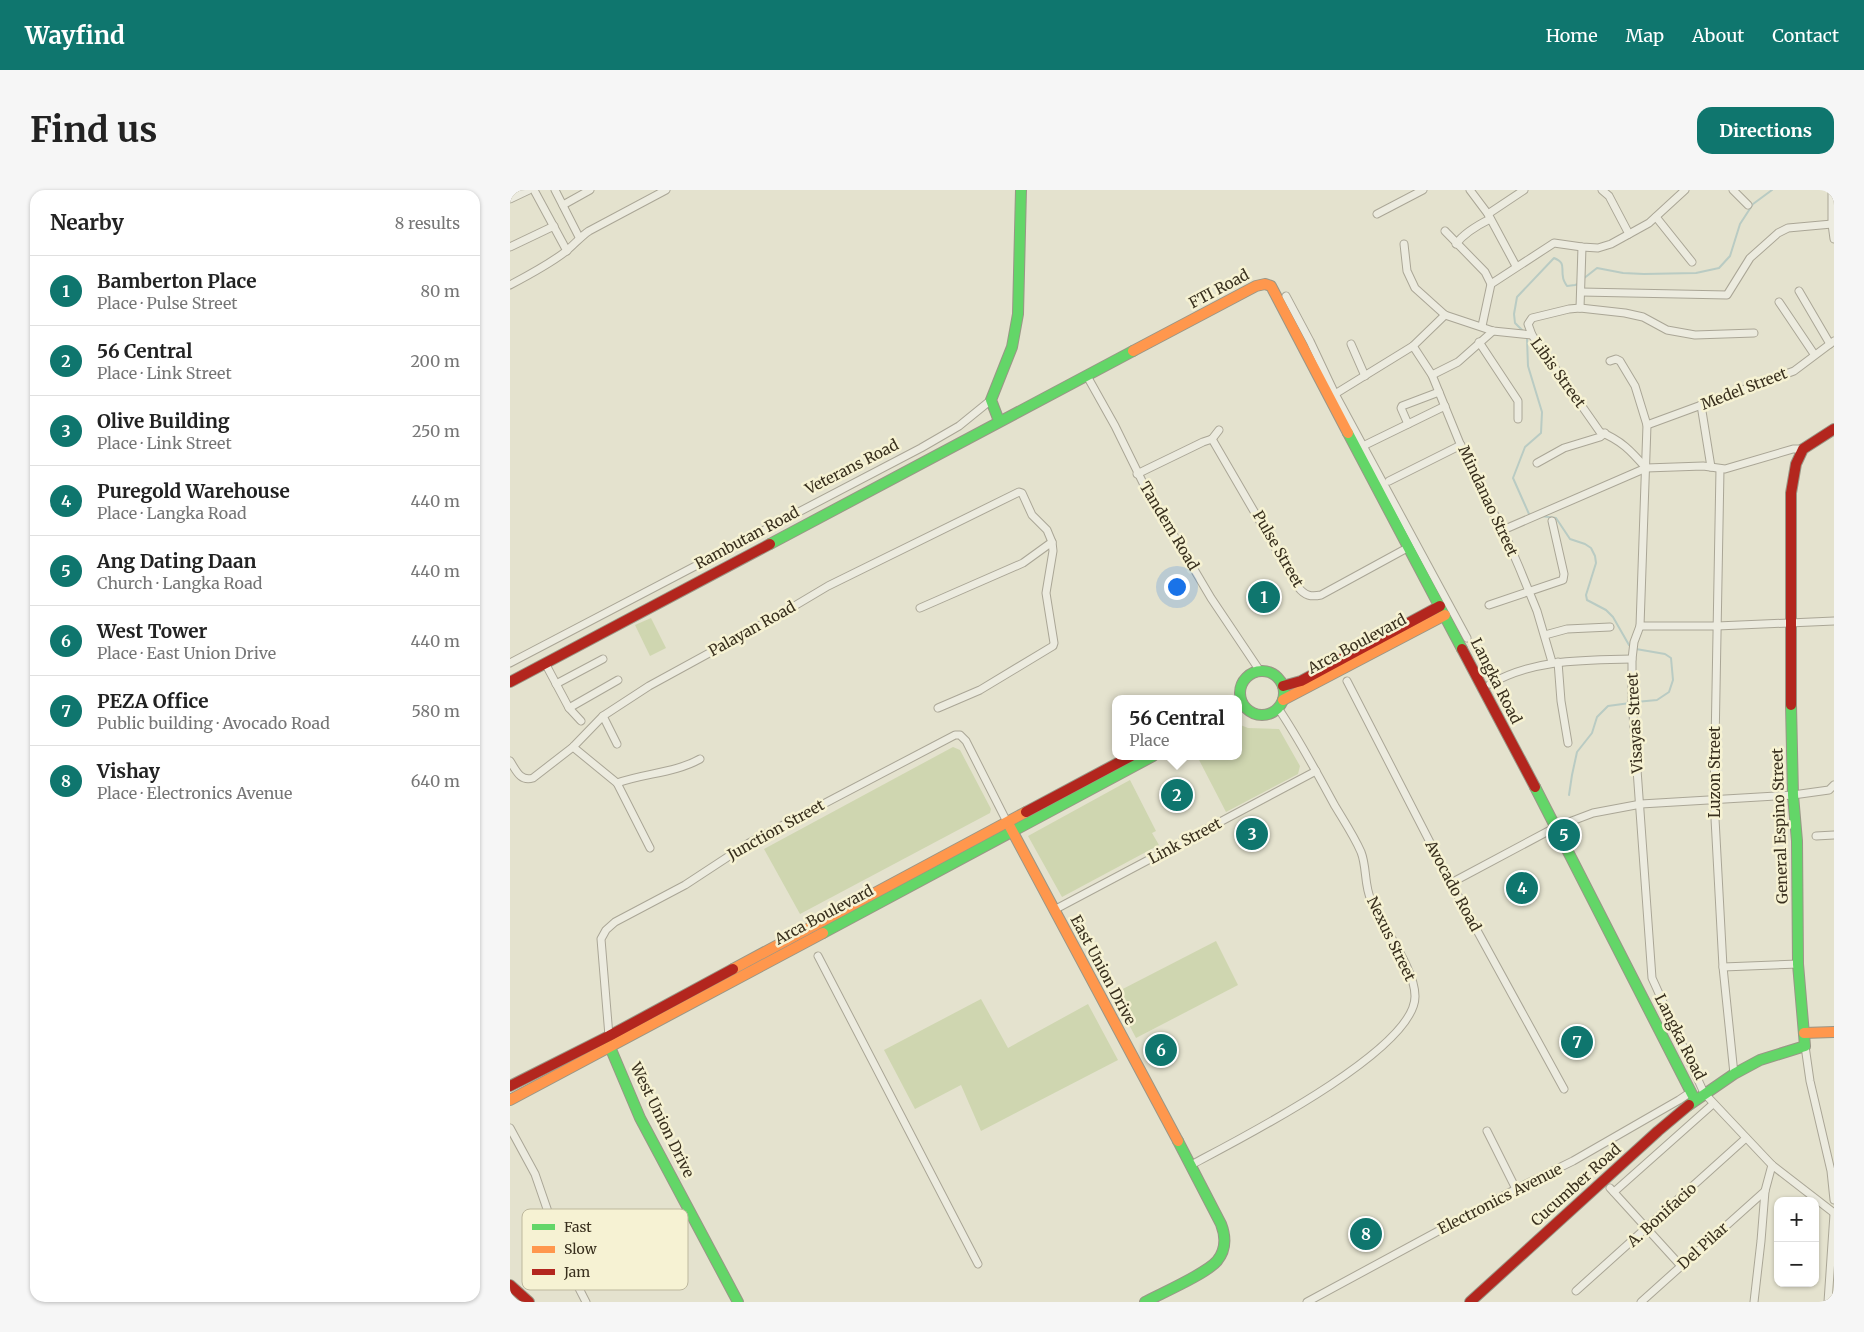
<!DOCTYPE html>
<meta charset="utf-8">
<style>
body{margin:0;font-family:Merriweather,serif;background:#f6f6f6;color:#222}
.controls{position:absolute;right:15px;bottom:15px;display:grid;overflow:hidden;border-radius:10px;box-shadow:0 1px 4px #0004}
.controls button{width:45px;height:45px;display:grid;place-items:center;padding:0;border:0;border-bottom:1px solid #e0e0e0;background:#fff;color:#222;font:25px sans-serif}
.you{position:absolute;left:666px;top:396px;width:18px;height:18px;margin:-12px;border:4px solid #fff;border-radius:50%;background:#1a73e8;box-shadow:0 0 0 8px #1a73e833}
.badge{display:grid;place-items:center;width:32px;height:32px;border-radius:50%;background:#0f766e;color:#fff;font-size:16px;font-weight:700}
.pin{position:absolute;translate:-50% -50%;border:2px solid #fff;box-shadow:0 1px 5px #0006}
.popup{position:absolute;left:602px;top:505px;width:130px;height:65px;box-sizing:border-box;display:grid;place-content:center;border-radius:10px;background:#fff;filter:drop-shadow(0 1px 4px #0005);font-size:16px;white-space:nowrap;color:#767676}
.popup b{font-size:19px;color:#222}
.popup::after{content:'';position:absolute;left:50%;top:100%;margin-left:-10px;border:10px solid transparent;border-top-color:#fff}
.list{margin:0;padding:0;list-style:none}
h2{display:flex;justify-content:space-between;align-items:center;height:65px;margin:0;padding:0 20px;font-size:21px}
h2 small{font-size:16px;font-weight:400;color:#767676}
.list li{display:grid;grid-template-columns:32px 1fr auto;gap:15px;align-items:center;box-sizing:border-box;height:70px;padding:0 20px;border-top:1px solid #e0e0e0}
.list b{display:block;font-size:19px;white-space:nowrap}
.list p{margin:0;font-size:16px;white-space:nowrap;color:#767676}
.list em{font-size:16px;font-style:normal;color:#767676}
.map{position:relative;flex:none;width:1324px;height:1112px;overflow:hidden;border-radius:15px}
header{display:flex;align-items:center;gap:30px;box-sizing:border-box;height:70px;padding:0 25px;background:#0f766e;color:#fff}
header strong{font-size:24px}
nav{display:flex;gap:28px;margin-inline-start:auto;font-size:18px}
.intro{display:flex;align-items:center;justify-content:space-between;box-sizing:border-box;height:120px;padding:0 30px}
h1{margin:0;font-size:35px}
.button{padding:12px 22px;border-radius:15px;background:#0f766e;color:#fff;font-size:18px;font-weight:700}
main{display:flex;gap:30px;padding:0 30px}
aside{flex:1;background:#fff;border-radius:15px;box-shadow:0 1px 4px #0004}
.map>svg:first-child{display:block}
</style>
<header>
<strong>Wayfind</strong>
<nav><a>Home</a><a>Map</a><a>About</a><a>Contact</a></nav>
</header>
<div class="intro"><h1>Find us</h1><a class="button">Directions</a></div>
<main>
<aside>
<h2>Nearby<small>8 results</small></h2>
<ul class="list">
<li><span class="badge">1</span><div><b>Bamberton Place</b><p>Place · Pulse Street</p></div><em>80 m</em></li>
<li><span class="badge">2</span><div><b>56 Central</b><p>Place · Link Street</p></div><em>200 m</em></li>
<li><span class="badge">3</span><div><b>Olive Building</b><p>Place · Link Street</p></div><em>250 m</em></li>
<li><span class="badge">4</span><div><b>Puregold Warehouse</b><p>Place · Langka Road</p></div><em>440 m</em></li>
<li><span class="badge">5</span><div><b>Ang Dating Daan</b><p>Church · Langka Road</p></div><em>440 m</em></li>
<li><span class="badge">6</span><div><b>West Tower</b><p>Place · East Union Drive</p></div><em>440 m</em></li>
<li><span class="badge">7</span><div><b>PEZA Office</b><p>Public building · Avocado Road</p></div><em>580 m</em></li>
<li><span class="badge">8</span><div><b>Vishay</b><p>Place · Electronics Avenue</p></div><em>640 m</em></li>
</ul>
</aside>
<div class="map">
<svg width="1324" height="1112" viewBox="0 0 1324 1112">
<rect width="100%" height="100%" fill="#e4e2ce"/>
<g fill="#cfd6b0">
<path d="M 141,428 L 156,458 L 140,466 L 125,435 Z"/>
<path d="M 728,534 L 738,538 L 769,539 L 790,576 L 788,584 L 716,622 L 687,566 L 728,566 Z"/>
<path d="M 443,557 L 450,560 L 481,619 L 480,623 L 290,724 L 254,659 Z"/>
<path d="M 620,590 L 646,641 L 642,643 L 649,655 L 552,707 L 518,646 Z"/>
<path d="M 706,751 L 728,795 L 626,848 L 603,804 Z"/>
<path d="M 471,809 L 498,858 L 578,814 L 608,870 L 471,941 L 451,895 L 405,919 L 374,860 Z"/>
</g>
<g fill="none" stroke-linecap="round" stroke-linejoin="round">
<g stroke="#b9cbc3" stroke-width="2">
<path d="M 1073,89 L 1087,78 L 1113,83 L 1134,84 L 1186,83 L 1209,78 L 1220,66 L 1230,34 L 1243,14 L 1262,0"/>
<path d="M 1013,141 L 1005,133 L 1004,124 L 1007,107 L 1044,68 C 1056,73 1051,77 1053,87 C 1053,90 1055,93 1057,96 L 1065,95 L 1068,94"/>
<path d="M 1017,149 L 1018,176 L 1032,222 L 1031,243 L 1015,257 L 1003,288 L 1019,324 L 1022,325"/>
<path d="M 1031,326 L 1046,328 L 1060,349 L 1075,354 L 1081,358 L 1085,366 L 1086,373 L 1076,405 L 1077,410 L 1096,420 L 1103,427 L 1119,455"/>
<path d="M 1126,459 L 1155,464 L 1161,468 L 1163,490 L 1159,502 L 1147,510 L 1126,512"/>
<path d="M 1059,605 L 1062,585 L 1067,562 L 1082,543 L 1087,527 L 1098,516 L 1120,513"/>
</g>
<defs>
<g id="street">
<path d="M 24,0 L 57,61"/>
<path d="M 45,0 L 69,47"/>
<path d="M 960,0 L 978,24 L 1006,76"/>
<path d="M 1092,0 L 1099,6 L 1119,44"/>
<path d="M 1223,0 L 1238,15"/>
<path d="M 1322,0 L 1322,34 L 1324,49"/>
<path d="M 0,9 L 19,0"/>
<path d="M 53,15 L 80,0"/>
<path d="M 867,24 L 913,0"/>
<path d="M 978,24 L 1014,0"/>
<path d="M 1146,27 L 1182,72"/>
<path d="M 935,41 L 975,82 L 981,94"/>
<path d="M 894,54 L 897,81 L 905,98 L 935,125 L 983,141 L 1022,145"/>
<path d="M 946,54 C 954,43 968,35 980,29"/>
<path d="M 0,57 L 44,36"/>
<path d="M 0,95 C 19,85 38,75 55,62 C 64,55 70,47 79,41 L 156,0"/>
<path d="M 1289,101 L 1320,154"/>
<path d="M 1071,102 L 1217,105 L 1240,68 L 1268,43 L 1278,38 L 1322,34"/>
<path d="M 776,106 L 800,151 L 825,204 L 957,448"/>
<path d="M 1269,112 L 1304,164"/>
<path d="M 1070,118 L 1072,57"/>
<path d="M 972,136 L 981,94 L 1044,53 L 1072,57 L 1088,58 L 1101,54 L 1139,33 L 1175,0"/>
<path d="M 969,152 L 1008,211 L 1008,229"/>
<path d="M 841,154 L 855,186"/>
<path d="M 903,156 L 922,185 L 962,283 L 993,340 L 1009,377 L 1027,421 L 1042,472"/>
<path d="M 1100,171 L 1106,169 L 1110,171 L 1125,196 L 1137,235 L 1130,436 L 1124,452 L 1122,469 L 1122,510 L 1142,788 L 1194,903 L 1262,975 L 1324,1023"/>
<path d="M 922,185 L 948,172 L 983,141"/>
<path d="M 577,186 L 605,236 L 633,293 L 701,408 L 750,481"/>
<path d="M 825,204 L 903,156 L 935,125"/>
<path d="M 1191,215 L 1201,277"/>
<path d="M 898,234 L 891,218 L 892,216 L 929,202"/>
<path d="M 1137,235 L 1284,181 L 1324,151"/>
<path d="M 702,249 L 788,397 C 795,406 801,407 811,405 L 899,357"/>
<path d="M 702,249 L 709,240"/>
<path d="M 853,256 L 935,216"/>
<path d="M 1027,273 L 1054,258 L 1090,247 L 1095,243"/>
<path d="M 1136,278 C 1121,261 1111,250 1090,242 L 1022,145 L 1018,134 L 1022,128 L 1059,119 L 1070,118 L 1115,123 L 1133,127 L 1157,140 L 1185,145 L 1244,143"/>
<path d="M 1210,279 L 1204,610 L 1213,777 L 1224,884"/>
<path d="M 627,284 L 693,252 L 702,249"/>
<path d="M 879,291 L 951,255"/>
<path d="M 993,340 L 1136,278 L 1193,276 L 1215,279 L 1283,259 L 1293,259"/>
<path d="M 979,415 L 1053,390 L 1054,384 L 1042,331"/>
<path d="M 410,418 L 513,373 L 542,352"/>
<path d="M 1130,436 L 1207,436 L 1324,431"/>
<path d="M 1035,445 L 1057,439 L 1100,437"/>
<path d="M 1048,472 L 1051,511 L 1058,553"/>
<path d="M 0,473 L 411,258 L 449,236 L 481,210"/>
<path d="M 35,473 L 59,518 L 71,531"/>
<path d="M 837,491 L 941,693 L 1054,899"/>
<path d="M 46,494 L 93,469"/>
<path d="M 980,494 C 1024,469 1072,470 1122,469"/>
<path d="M 59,518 L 108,490"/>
<path d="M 93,526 L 107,554"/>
<path d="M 63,557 L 107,593 L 140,658"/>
<path d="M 0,571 C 6,580 10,592 23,588 L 63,557 L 93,526 L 139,496 L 276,421 L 318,396 L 509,302 L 512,303 L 522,325 L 537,340 L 542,352 L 543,361 L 536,403 L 544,453 L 543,456 L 470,500 L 428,518"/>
<path d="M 107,593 C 135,583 165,583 190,569"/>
<path d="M 1306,646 L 1324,645"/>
<path d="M 941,693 L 1046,637 L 1083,623 L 1131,614 L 1283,605 L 1319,600 L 1324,595"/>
<path d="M 544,720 L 806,581"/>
<path d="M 308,766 L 468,1074"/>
<path d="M 1213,777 L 1288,774"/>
<path d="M 99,846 L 91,749 L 96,740 L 105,732 L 175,695 L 239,653 L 445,545 L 450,545 L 456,551 L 497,632"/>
<path d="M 1295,856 L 1300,891 L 1321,981 L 1324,1010"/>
<path d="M 0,938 L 25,984 L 55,1071 L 76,1112"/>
<path d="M 977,941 L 1006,999"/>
<path d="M 681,975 C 726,951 906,860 905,806 C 905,778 872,737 861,710 C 854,695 857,677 851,662 C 844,646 834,631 825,616 C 807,583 789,549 768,518"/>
<path d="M 1100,998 L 1171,1076"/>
<path d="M 1104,1002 L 1203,914"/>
<path d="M 1066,1101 L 1236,948"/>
<path d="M 797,1112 L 1006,999 L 1063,971 L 1169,910 L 1181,902"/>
<path d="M 1131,1112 L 1255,1001"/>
<path d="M 1244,1112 L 1251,1051 L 1255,1001 L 1262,975"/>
<path d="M 1318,1112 L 1324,1024"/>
</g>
<g id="fast">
<path d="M 489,231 L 481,210 L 502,157 L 508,124 L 511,0"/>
<path d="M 838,243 L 952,459"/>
<path d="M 260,354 L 623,161"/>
<circle cx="752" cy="503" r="22"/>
<path d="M 1025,597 L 1185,910"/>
<path d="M 313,743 L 643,566"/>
<path d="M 100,852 L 100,857 L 130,928 L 228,1112"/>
<path d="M 1179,915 L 1224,884 L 1250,870 L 1295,856 L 1288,774 L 1287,651 L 1283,605 L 1281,515"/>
<path d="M 635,1112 C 652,1103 696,1084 707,1071 C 716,1060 716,1047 711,1034 L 668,951"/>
</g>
<g id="slow">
<path d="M 623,161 L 746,96 L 755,94 L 761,96 L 838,243"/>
<path d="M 773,510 L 935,425"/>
<path d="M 499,635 L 668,951"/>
<path d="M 223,779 L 516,622"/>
<path d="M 1294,843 L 1324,842"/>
<path d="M 0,910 L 313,743"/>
</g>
<g id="jam">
<path d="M 952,459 L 1025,597"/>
<path d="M 0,492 L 260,354"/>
<path d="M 773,496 L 791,491 L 930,416"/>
<path d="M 1281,515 L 1281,303 L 1286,274 L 1293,259 L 1324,239"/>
<path d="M 516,622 L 621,566"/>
<path d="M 0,896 L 99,846 L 223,779"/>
<path d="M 0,1095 L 19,1112"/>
<path d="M 960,1112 L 1148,941 L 1179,915"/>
</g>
</defs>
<use href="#street" stroke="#aaa696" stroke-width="9"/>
<use href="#fast" stroke="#999686" stroke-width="12"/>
<use href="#slow" stroke="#999686" stroke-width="12"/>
<use href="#jam" stroke="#999686" stroke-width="12"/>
<use href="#street" stroke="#ecebdf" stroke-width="7"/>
<use href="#fast" stroke="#63d668" stroke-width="10"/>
<use href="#slow" stroke="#ff974d" stroke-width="10"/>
<use href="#jam" stroke="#b3261e" stroke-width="10"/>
</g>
<g text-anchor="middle" stroke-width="5" stroke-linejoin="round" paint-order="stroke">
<g font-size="15" fill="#39301e" stroke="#f6f2d3">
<text transform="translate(709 99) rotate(-28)" y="5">FTI Road</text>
<text transform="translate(1048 183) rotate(54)" y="5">Libis Street</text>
<text transform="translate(1234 199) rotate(-21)" y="5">Medel Street</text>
<text transform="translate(342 277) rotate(-27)" y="5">Veterans Road</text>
<text transform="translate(978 311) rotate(65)" y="5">Mindanao Street</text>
<text transform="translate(659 336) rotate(59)" y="5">Tandem Road</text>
<text transform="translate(237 348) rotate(-28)" y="5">Rambutan Road</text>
<text transform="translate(768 359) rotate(60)" y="5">Pulse Street</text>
<text transform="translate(242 439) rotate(-29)" y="5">Palayan Road</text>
<text transform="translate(847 454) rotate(-28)" y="5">Arca Boulevard</text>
<text transform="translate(986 491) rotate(63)" y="5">Langka Road</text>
<text transform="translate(1125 533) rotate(-93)" y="5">Visayas Street</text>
<text transform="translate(1205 582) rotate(-90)" y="5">Luzon Street</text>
<text transform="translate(1270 636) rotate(-92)" y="5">General Espino Street</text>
<text transform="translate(266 640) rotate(-29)" y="5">Junction Street</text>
<text transform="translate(675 651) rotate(-28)" y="5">Link Street</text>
<text transform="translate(943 696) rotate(62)" y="5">Avocado Road</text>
<text transform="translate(314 725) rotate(-28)" y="5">Arca Boulevard</text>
<text transform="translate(881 749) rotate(64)" y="5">Nexus Street</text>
<text transform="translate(593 780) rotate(62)" y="5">East Union Drive</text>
<text transform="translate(1170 847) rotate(63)" y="5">Langka Road</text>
<text transform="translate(152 930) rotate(64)" y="5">West Union Drive</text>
<text transform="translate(1066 995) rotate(-42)" y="5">Cucumber Road</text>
<text transform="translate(990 1009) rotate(-27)" y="5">Electronics Avenue</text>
<text transform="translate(1152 1025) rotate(-42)" y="5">A. Bonifacio</text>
<text transform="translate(1193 1056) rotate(-42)" y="5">Del Pilar</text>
</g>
</g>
<rect x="12" y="1019" width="166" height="81" rx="8" fill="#f6f2d3" stroke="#bdb89d" stroke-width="1"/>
<rect x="22" y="1034" width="23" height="6" fill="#63d668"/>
<rect x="22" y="1056" width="23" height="7" fill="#ff974d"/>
<rect x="22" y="1079" width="23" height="6" fill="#b3261e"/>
<g font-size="14" fill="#39301e">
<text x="54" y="1042">Fast</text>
<text x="54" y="1064">Slow</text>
<text x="54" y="1087">Jam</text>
</g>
</svg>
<div class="controls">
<button>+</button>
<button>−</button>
</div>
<div class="you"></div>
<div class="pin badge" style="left:754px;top:407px">1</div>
<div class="pin badge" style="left:667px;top:605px">2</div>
<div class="popup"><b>56 Central</b>Place</div>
<div class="pin badge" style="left:742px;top:644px">3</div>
<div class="pin badge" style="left:1012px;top:698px">4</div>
<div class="pin badge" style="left:1054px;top:645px">5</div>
<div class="pin badge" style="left:651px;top:860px">6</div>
<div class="pin badge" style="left:1067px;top:852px">7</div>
<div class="pin badge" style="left:856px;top:1044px">8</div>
</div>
</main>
